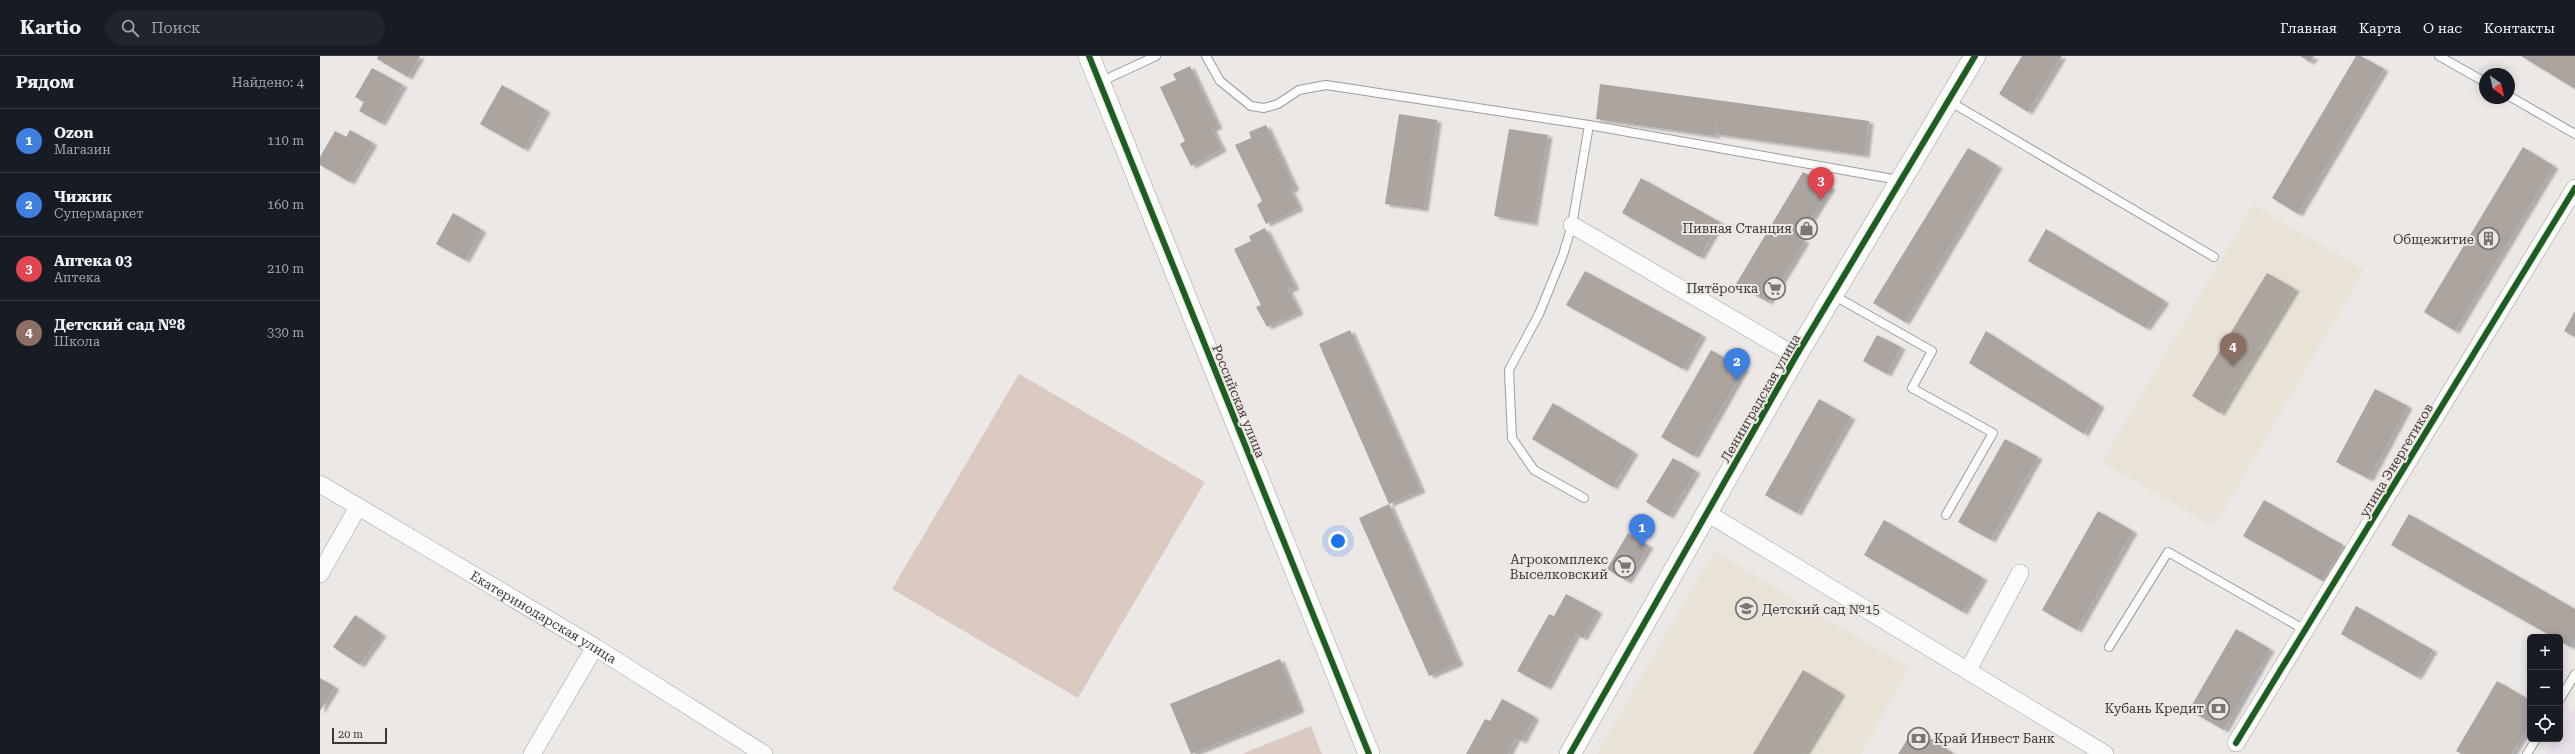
<!DOCTYPE html>
<html lang="ru">
<meta charset="utf-8">
<style>
body{margin:0;font-family:"Roboto Serif",serif;background:#20242c;color:#f1f3f6}
.controls{position:absolute;right:12px;bottom:12px;display:grid;overflow:hidden;border-radius:6px;box-shadow:0 2px 10px #0003}
.controls button{width:36px;height:36px;display:grid;place-items:center;padding:0;border:0;border-bottom:1px solid #363941;background:#171b24;color:#f1f3f6;font:20px sans-serif}
.compass{position:absolute;left:2159px;top:12px;width:36px;height:36px;border-radius:50%;background:#171b24;box-shadow:0 2px 10px #0003;rotate:146deg}
.scale{position:absolute;left:12px;bottom:10px;width:55px;box-sizing:border-box;padding-left:4px;border:2px solid #3b3938;border-top:0;font-size:11px;line-height:14px;white-space:nowrap;color:#3b3938;-webkit-text-stroke:3px #ede7e4;paint-order:stroke}
.you{position:absolute;left:1018px;top:485px;width:14px;height:14px;margin:-10px;border:3px solid #fff;border-radius:50%;background:#1a73e8;box-shadow:0 0 0 6px #1a73e833}
.badge{display:grid;place-items:center;width:26px;height:26px;border-radius:50%;background:#797675;color:#fff;font-size:13px;font-weight:700}
.pin{position:absolute;translate:-50% -33px;filter:drop-shadow(0 1px 2px #0008)}
.pin::after{content:'';position:absolute;top:21px;width:14px;height:12px;background:inherit;clip-path:polygon(0 0,100% 0,50% 100%)}
.list{margin:0;padding:0;list-style:none}
h2{display:flex;justify-content:space-between;align-items:center;height:52px;margin:0;padding:0 16px;font-size:17px}
h2 small{font-size:13px;font-weight:400;color:#9ea1a6}
.list li{display:grid;grid-template-columns:26px 1fr auto;gap:12px;align-items:center;box-sizing:border-box;height:64px;padding:0 16px;border-top:1px solid #363941}
.list b{display:block;font-size:15px;white-space:nowrap}
.list p{margin:0;font-size:13px;white-space:nowrap;color:#9ea1a6}
.list em{font-size:13px;font-style:normal;color:#9ea1a6}
.icon{flex:none;width:22px;height:22px;fill:none;stroke:currentColor;stroke-width:2;stroke-linecap:round;stroke-linejoin:round}
.map{position:relative;flex:none;width:2255px;height:698px;overflow:hidden}
header{display:flex;align-items:center;gap:24px;box-sizing:border-box;height:56px;padding:0 20px;background:#171b24;border-bottom:1px solid #363941}
header strong{font-size:19px}
nav{display:flex;gap:22px;margin-inline-start:auto;font-size:14px}
.search{width:280px;height:36px;background:#20242c;display:flex;align-items:center;gap:10px;box-sizing:border-box;padding:0 14px;border-radius:22px;color:#9ea1a6;font-size:15px}
main{display:flex}
aside{flex:1;background:#171b24}
.map>svg:first-child{display:block}
</style>
<header>
<strong>Kartio</strong>
<div class="search"><svg class="icon" aria-label="search" viewBox="0 0 24 24"><circle cx="10" cy="10" r="6"/><path d="M15 15l6 6"/></svg>Поиск</div>
<nav><a>Главная</a><a>Карта</a><a>О нас</a><a>Контакты</a></nav>
</header>
<main>
<aside>
<h2>Рядом<small>Найдено: 4</small></h2>
<ul class="list">
<li><span class="badge" style="background:#3f7fe0">1</span><div><b>Ozon</b><p>Магазин</p></div><em>110 m</em></li>
<li><span class="badge" style="background:#3f7fe0">2</span><div><b>Чижик</b><p>Супермаркет</p></div><em>160 m</em></li>
<li><span class="badge" style="background:#e0444e">3</span><div><b>Аптека 03</b><p>Аптека</p></div><em>210 m</em></li>
<li><span class="badge" style="background:#8d6e63">4</span><div><b>Детский сад №8</b><p>Школа</p></div><em>330 m</em></li>
</ul>
</aside>
<div class="map">
<svg width="2255" height="698" viewBox="0 0 2255 698">
<defs>
<filter id="shadow"><feDropShadow dx="4.5" dy="2.5" stdDeviation="1" flood-color="#0004"/></filter>
</defs>
<rect width="100%" height="100%" fill="#ebe8e6"/>
<path fill="#e8e0e9" d="M 2255,650 L 2255,698 L 2226,698 L 2235,683 L 2240,683 L 2240,675 Z"/>
<g fill="#e9e2d6">
<path d="M 1933,149 L 2044,214 L 1894,471 L 1782,406 Z"/>
<path d="M 1394,495 L 1589,612 L 1541,698 L 1277,698 Z"/>
</g>
<g fill="#dacac2">
<path d="M 699,318 L 885,426 L 758,642 L 572,533 Z"/>
<path d="M 991,670 L 1002,698 L 922,698 Z"/>
</g>
<g fill="#aca49e" filter="url(#shadow)">
<path d="M 58,0 L 100,0 L 88,21 L 57,3 Z"/>
<path d="M 1702,0 L 1742,0 L 1708,56 L 1679,38 Z"/>
<path d="M 1980,0 L 1994,0 L 1990,6 Z"/>
<path d="M 2036,0 L 2041,0 L 2064,13 L 1978,158 L 1952,142 Z"/>
<path d="M 2201,0 L 2255,0 L 2255,33 Z"/>
<path d="M 870,10 L 898,70 L 892,73 L 902,93 L 871,110 L 860,88 L 865,85 L 840,31 L 856,24 L 853,18 Z"/>
<path d="M 52,12 L 83,29 L 61,67 L 39,55 L 44,46 L 35,41 Z"/>
<path d="M 1280,28 L 1549,65 L 1545,99 L 1396,78 L 1398,65 L 1395,80 L 1276,63 Z"/>
<path d="M 182,29 L 226,54 L 204,93 L 160,68 Z"/>
<path d="M 1079,58 L 1117,64 L 1104,153 L 1065,148 Z"/>
<path d="M 946,69 L 975,132 L 970,134 L 979,152 L 946,168 L 937,149 L 942,145 L 915,89 L 931,82 L 929,76 Z"/>
<path d="M 1189,73 L 1228,79 L 1213,167 L 1174,160 Z"/>
<path d="M 30,74 L 53,87 L 30,126 L 0,109 L 0,101 L 15,75 L 26,81 Z"/>
<path d="M 2203,91 L 2234,110 L 2135,275 L 2104,256 Z"/>
<path d="M 1648,92 L 1678,110 L 1585,266 L 1553,247 Z"/>
<path d="M 1483,116 L 1511,131 L 1479,182 L 1485,185 L 1448,246 L 1416,228 Z"/>
<path d="M 1321,122 L 1400,166 L 1380,201 L 1302,157 Z"/>
<path d="M 133,157 L 162,174 L 145,204 L 116,188 Z"/>
<path d="M 945,172 L 975,231 L 968,234 L 979,256 L 947,271 L 936,251 L 941,249 L 914,193 L 931,185 L 929,180 Z"/>
<path d="M 1726,173 L 1845,245 L 1826,272 L 1708,205 Z"/>
<path d="M 1265,215 L 1382,279 L 1363,313 L 1246,249 Z"/>
<path d="M 1947,217 L 1975,233 L 1900,357 L 1872,340 Z"/>
<path d="M 2255,255 L 2255,281 L 2244,275 Z"/>
<path d="M 1030,274 L 1101,434 L 1069,448 L 999,288 Z"/>
<path d="M 1666,275 L 1780,349 L 1764,378 L 1649,307 Z"/>
<path d="M 1557,279 L 1581,291 L 1567,318 L 1543,305 Z"/>
<path d="M 1391,294 L 1424,313 L 1374,400 L 1341,381 Z"/>
<path d="M 2055,333 L 2088,350 L 2049,423 L 2016,406 Z"/>
<path d="M 1499,343 L 1531,361 L 1477,457 L 1445,439 Z"/>
<path d="M 1233,347 L 1314,396 L 1293,431 L 1212,383 Z"/>
<path d="M 1685,383 L 1718,401 L 1671,484 L 1638,466 Z"/>
<path d="M 1353,402 L 1376,415 L 1349,460 L 1326,446 Z"/>
<path d="M 1944,444 L 2023,489 L 2003,525 L 1923,480 Z"/>
<path d="M 1069,448 L 1139,607 L 1109,620 L 1039,462 Z"/>
<path d="M 1778,455 L 1813,475 L 1757,574 L 1722,554 Z"/>
<path d="M 2089,458 L 2255,553 L 2255,583 L 2250,591 L 2240,585 L 2240,581 L 2233,581 L 2071,489 Z"/>
<path d="M 1564,464 L 1663,522 L 1643,556 L 1544,499 Z"/>
<path d="M 1308,477 L 1329,490 L 1307,525 L 1287,513 Z"/>
<path d="M 1246,538 L 1278,555 L 1263,582 L 1256,578 L 1227,631 L 1197,615 L 1229,558 L 1234,560 Z"/>
<path d="M 2036,550 L 2113,594 L 2097,621 L 2021,578 Z"/>
<path d="M 35,559 L 62,578 L 40,609 L 13,591 Z"/>
<path d="M 1916,573 L 1950,593 L 1904,674 L 1869,654 Z"/>
<path d="M 960,603 L 980,654 L 871,698 L 850,648 Z"/>
<path d="M 1483,614 L 1521,637 L 1484,698 L 1433,698 Z"/>
<path d="M 0,622 L 15,631 L 0,655 Z"/>
<path d="M 2177,625 L 2210,644 L 2210,668 L 2192,698 L 2142,698 L 2136,695 Z"/>
<path d="M 1182,643 L 1215,661 L 1202,685 L 1196,682 L 1188,698 L 1146,698 L 1165,663 L 1170,665 Z"/>
<path d="M 1594,673 L 1624,691 L 1634,698 L 1578,698 Z"/>
</g>
<g fill="none" stroke-linecap="round" stroke-linejoin="round">
<defs>
<g id="service">
<path d="M 886,0 L 900,25 L 931,50 L 944,52 L 958,48 L 979,34 L 1006,29 L 1269,69 L 1579,124"/>
<path d="M 2119,0 L 2165,26"/>
<path d="M 780,26 L 836,0"/>
<path d="M 2189,40 L 2255,78"/>
<path d="M 1629,45 L 1894,201"/>
<path d="M 1513,239 L 1612,295 L 1592,332 L 1673,377 L 1626,459"/>
<path d="M 1264,442 L 1214,414 L 1192,382 L 1189,314 L 1219,258 L 1243,199 L 1252,169 L 1269,69"/>
<path d="M 1789,591 L 1848,496 L 1985,574"/>
<path d="M 2240,643 L 2255,618"/>
<path d="M 2207,698 L 2216,683"/>
</g>
<g id="minor">
<path d="M 1252,169 L 1476,300"/>
<path id="s1" d="M 0,428 L 275,591 L 444,698"/>
<path d="M 1387,457 L 1785,698"/>
<path d="M 0,518 L 38,451"/>
<path d="M 1648,614 L 1700,517"/>
<path d="M 1916,687 L 2255,132"/>
<path d="M 212,698 L 275,591"/>
</g>
<g id="tertiary">
<path d="M 769,0 L 1049,698"/>
<path d="M 1250,698 L 1476,300 L 1655,0"/>
</g>
</defs>
<use href="#service" stroke="#9f9d9b" stroke-width="10"/>
<use href="#minor" stroke="#9f9d9b" stroke-width="18"/>
<use href="#tertiary" stroke="#9f9d9b" stroke-width="22"/>
<use href="#service" stroke="#fcfcfb" stroke-width="8"/>
<use href="#minor" stroke="#fcfcfb" stroke-width="17"/>
<use href="#tertiary" stroke="#fcfcfb" stroke-width="21"/>
<defs>
<g id="cycleway">
<path d="M 769,0 L 1049,698"/>
<path d="M 1916,687 L 2255,132"/>
<path d="M 1250,698 L 1476,300 L 1655,0"/>
</g>
</defs>
<use href="#cycleway" stroke="#ede7e4" stroke-width="8"/>
<use href="#cycleway" stroke="#1b5e20" stroke-width="6"/>
</g>
<defs>
<symbol id="shop-ring" viewBox="-11 -11 22 22"><circle r="9.5" fill="#ede7e4" stroke="#797675" stroke-width="1.5"/><path d="M-5-2.5h2.3a2.7 3.5 0 0 1 5.4 0H5L5.5 6h-11ZM-1.5-2.5h3a1.5 2.3 0 0 0-3 0Z" fill="#797675"/></symbol>
<symbol id="building-ring" viewBox="-11 -11 22 22"><circle r="9.5" fill="#ede7e4" stroke="#797675" stroke-width="1.5"/><path d="M-4-6H4V6H1V3H-1V6H-4ZM-2.5-4.3h1.7v1.8h-1.7ZM.8-4.3h1.7v1.8H.8ZM-2.5-1h1.7V.8h-1.7ZM.8-1h1.7V.8H.8Z" fill="#797675"/></symbol>
<symbol id="supermarket-ring" viewBox="-11 -11 22 22"><circle r="9.5" fill="#ede7e4" stroke="#797675" stroke-width="1.5"/><path d="M-6-5.5h2.5l.6 2H6L4.5 2H-2.5L-4.4-4H-6ZM-1.5 3.2a1.3 1.3 0 1 0 .1 0ZM3 3.2a1.3 1.3 0 1 0 .1 0Z" fill="#797675"/></symbol>
<symbol id="school-ring" viewBox="-11 -11 22 22"><circle r="9.5" fill="#ede7e4" stroke="#797675" stroke-width="1.5"/><path d="M0-5L7-2L0 1L-7-2ZM-4 1L0 2.5L4 1V4Q0 6-4 4Z" fill="#797675"/></symbol>
<symbol id="bank-ring" viewBox="-11 -11 22 22"><circle r="9.5" fill="#ede7e4" stroke="#797675" stroke-width="1.5"/><path d="M-6-4H6V4H-6ZM0-2.3a2.3 2.3 0 1 0 0 4.6a2.3 2.3 0 1 0 0-4.6Z" fill="#797675"/></symbol>
</defs>
<g fill-rule="evenodd">
<use href="#shop-ring" x="1474" y="160" width="25" height="25"/>
<use href="#building-ring" x="2156" y="170" width="25" height="25"/>
<use href="#supermarket-ring" x="1442" y="220" width="25" height="25"/>
<use href="#supermarket-ring" x="1292" y="498" width="25" height="25"/>
<use href="#school-ring" x="1414" y="540" width="25" height="25"/>
<use href="#bank-ring" x="1886" y="640" width="25" height="25"/>
<use href="#bank-ring" x="1586" y="670" width="25" height="25"/>
</g>
<g text-anchor="middle" stroke-width="4" stroke-linejoin="round" paint-order="stroke">
<g font-size="13" fill="#3b3938" stroke="#ede7e4" text-anchor="end">
<text x="1472" y="177">Пивная Станция</text>
<text x="2154" y="188">Общежитие</text>
<text x="1438" y="237">Пятёрочка</text>
<text x="1288" y="508">Агрокомплекс<tspan x="1288" dy="15">Выселковский</tspan></text>
<text x="1442" y="558" text-anchor="start">Детский сад №15</text>
<text x="1884" y="657">Кубань Кредит</text>
<text x="1614" y="687" text-anchor="start">Край Инвест Банк</text>
</g>
<g font-size="13" fill="#3b3938" stroke="#ede7e4">
<text transform="translate(1440 342) rotate(-60)" y="5">Ленинградская улица</text>
<text transform="translate(919 345) rotate(68)" y="5">Российская улица</text>
<text transform="translate(2076 404) rotate(-59)" y="5">улица Энергетиков</text>
<text dy="5" stroke="none"><textPath href="#s1" startOffset="260">Екатеринодарская улица</textPath></text>
</g>
</g>
</svg>
<div class="controls">
<button>+</button>
<button>−</button>
<button><svg class="icon" aria-label="locate" viewBox="0 0 24 24"><circle cx="12" cy="12" r="6"/><path d="M12 2v4M12 18v4M2 12h4M18 12h4"/></svg></button>
</div>
<svg class="compass" viewBox="-18 -18 36 36"><path d="M0-13l5 13h-10z" fill="#e53935"/><path d="M0 13l5-13h-10z" fill="#9ea1a6"/></svg>
<div class="scale">20 m</div>
<div class="you"></div>
<div class="pin badge" style="left:1322px;top:491px;background:#3f7fe0">1</div>
<div class="pin badge" style="left:1417px;top:325px;background:#3f7fe0">2</div>
<div class="pin badge" style="left:1501px;top:144px;background:#e0444e">3</div>
<div class="pin badge" style="left:1913px;top:310px;background:#8d6e63">4</div>
</div>
</main>
